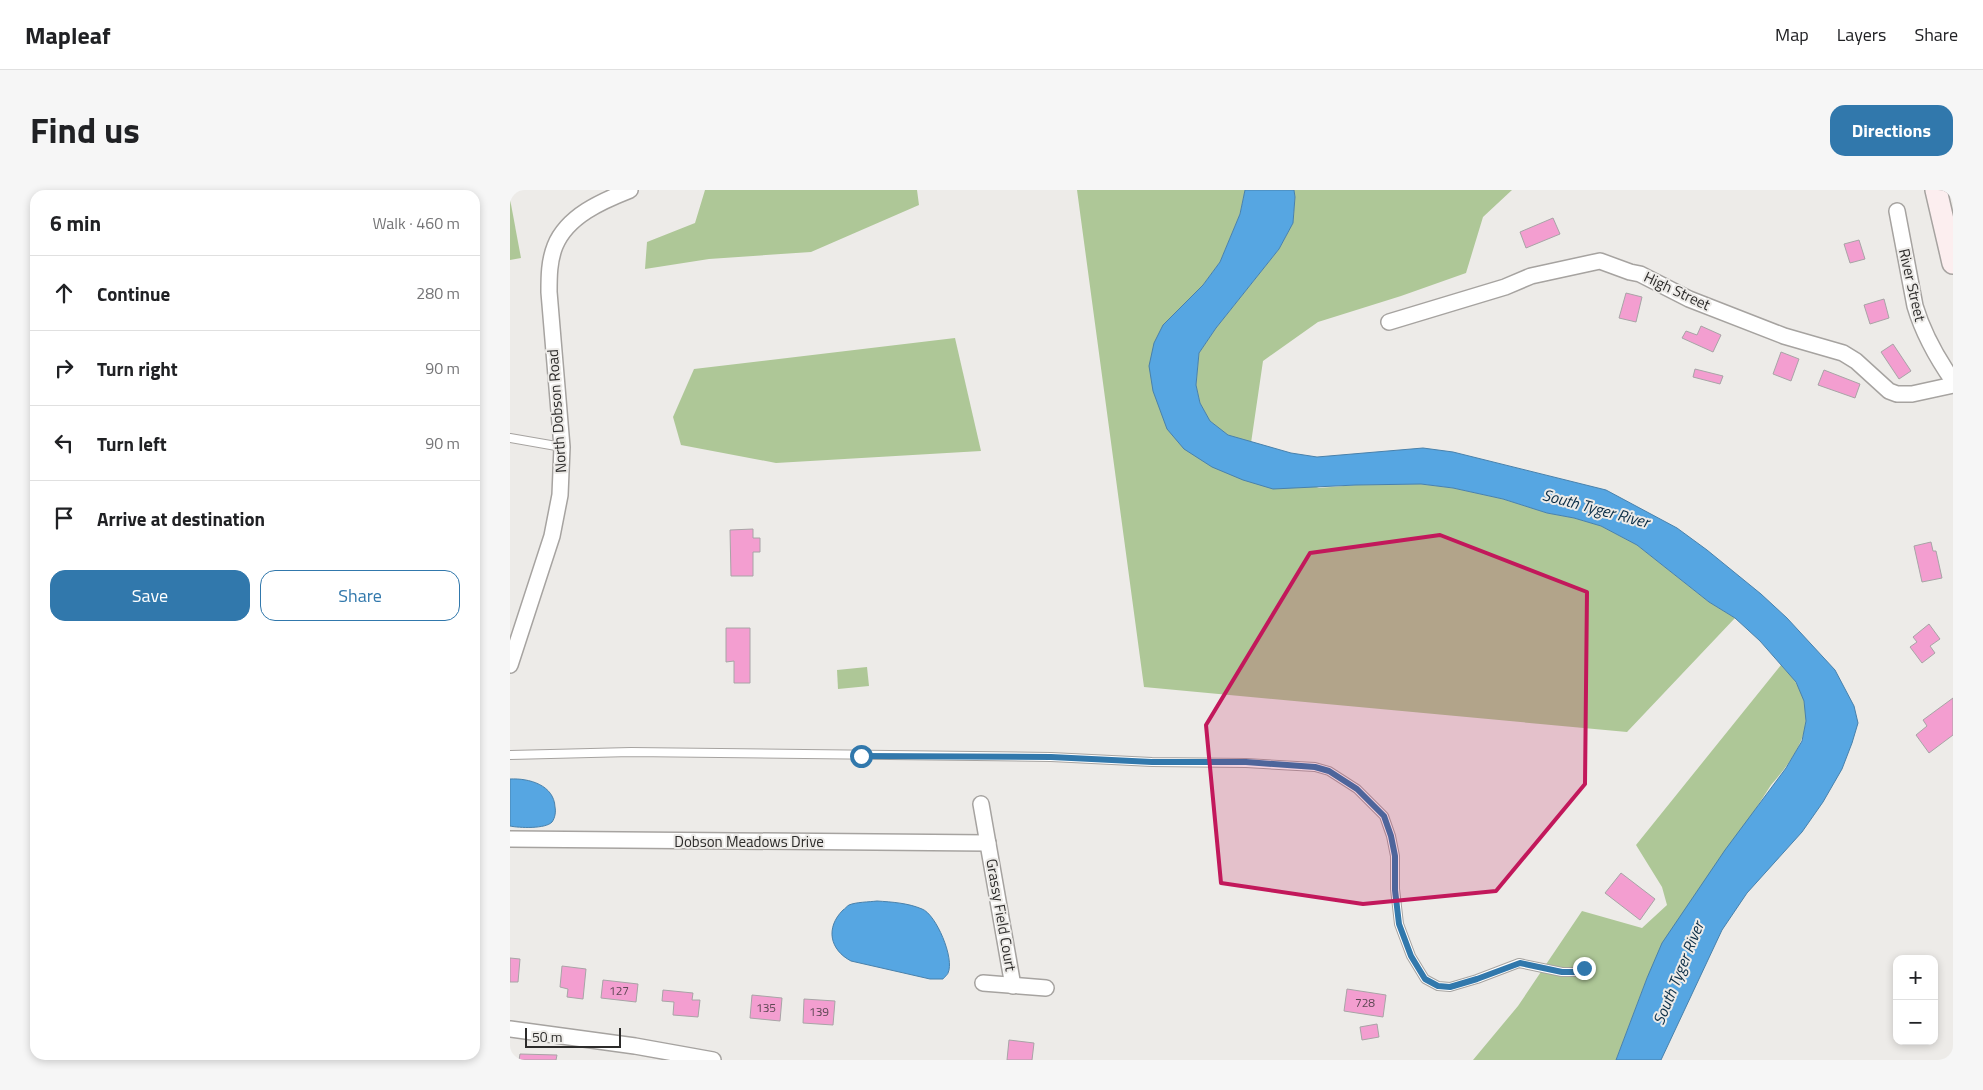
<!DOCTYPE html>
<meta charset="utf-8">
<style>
body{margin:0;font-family:"Titillium Web",sans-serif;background:#f6f6f6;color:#202124}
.controls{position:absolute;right:15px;bottom:15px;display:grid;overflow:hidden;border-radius:10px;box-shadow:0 2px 8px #0003}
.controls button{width:45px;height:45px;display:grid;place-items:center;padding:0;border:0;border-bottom:1px solid #e0e0e0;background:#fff;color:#202124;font:25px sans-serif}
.scale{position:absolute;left:15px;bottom:12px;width:96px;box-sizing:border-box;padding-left:5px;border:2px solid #2c2b2a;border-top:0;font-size:14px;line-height:18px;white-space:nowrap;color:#2c2b2a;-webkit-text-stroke:4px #edebe8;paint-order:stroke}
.stop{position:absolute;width:15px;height:15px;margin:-11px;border:4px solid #3178ac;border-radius:50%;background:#fff}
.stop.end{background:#3178ac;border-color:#fff;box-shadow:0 1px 5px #0008}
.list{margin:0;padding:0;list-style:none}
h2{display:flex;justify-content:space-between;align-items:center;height:65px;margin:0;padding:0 20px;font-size:21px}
h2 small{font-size:16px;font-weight:400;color:#757577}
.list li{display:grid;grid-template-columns:32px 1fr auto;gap:15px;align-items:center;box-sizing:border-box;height:75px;padding:0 20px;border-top:1px solid #e0e0e0}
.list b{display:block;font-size:19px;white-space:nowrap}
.list em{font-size:16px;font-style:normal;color:#757577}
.actions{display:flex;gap:10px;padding:15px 20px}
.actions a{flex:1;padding:11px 0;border:1px solid #3178ac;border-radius:15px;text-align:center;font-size:18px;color:#3178ac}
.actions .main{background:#3178ac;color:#fff}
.icon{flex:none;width:28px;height:28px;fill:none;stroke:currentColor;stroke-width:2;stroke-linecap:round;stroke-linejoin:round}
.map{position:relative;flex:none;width:1443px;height:870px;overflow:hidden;border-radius:15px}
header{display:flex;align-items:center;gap:30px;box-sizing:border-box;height:70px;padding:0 25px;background:#fff;border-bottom:1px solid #e0e0e0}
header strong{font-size:24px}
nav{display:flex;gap:28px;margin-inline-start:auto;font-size:18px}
.intro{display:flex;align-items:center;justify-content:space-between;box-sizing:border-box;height:120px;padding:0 30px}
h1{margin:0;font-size:35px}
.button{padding:12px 22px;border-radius:15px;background:#3178ac;color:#fff;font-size:18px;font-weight:700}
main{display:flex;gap:30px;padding:0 30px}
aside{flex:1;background:#fff;border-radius:15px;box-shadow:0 2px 8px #0003}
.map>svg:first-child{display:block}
</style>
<header>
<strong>Mapleaf</strong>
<nav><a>Map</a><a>Layers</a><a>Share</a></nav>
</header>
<div class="intro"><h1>Find us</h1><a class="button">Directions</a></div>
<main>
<aside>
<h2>6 min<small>Walk · 460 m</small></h2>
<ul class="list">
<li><svg class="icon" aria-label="ahead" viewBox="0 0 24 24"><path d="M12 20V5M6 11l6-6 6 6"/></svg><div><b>Continue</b></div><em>280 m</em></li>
<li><svg class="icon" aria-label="right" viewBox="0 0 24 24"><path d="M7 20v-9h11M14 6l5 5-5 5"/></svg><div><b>Turn right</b></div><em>90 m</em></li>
<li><svg class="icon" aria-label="left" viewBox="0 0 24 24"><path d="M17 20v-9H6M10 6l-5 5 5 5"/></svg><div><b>Turn left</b></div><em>90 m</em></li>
<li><svg class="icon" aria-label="arrive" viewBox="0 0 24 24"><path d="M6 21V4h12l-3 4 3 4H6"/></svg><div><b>Arrive at destination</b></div></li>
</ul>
<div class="actions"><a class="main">Save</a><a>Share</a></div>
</aside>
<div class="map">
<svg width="1443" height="870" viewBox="0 0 1443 870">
<rect width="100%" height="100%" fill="#edebe8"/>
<g fill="#aec797">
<path d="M 195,0 L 407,0 L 409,15 L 301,62 L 199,69 L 135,79 L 137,52 L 185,33 Z"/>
<path d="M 567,0 L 735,0 L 730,24 L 710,72 L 693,95 L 653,135 L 657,239 L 809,298 L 846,295 L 911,294 L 943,298 L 993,309 L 1037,323 L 1064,328 L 1091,336 L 1127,355 L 1199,412 L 1225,428 L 1117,542 L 634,497 Z"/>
<path d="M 784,0 L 1002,0 L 973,27 L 956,83 L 891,106 L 808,132 L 753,171 L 741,253 L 717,245 L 700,231 L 690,213 L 686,195 L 689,163 L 706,138 L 769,59 L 783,33 L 785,7 Z"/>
<path d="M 0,9 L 11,68 L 0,70 Z"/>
<path d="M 445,148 L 471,261 L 266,273 L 171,255 L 163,227 L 184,179 Z"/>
<path d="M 1271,475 C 1276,481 1283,487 1286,493 C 1310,533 1287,565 1261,595 L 1137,788 L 1106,870 L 963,870 L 1008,816 L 1072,721 L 1132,738 L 1157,715 L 1152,697 L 1126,655 Z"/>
<path d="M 357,477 L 359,496 L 328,499 L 327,480 Z"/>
</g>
<g fill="#56a6e2" stroke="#4981ab">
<path d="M 735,0 L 784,0 L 785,7 L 783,33 L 769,59 L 706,138 L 689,163 L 686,195 L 690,213 L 700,231 L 718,245 L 781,263 L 807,267 L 913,258 L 943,262 L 1096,300 L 1167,338 L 1197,360 L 1251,404 L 1277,428 L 1325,480 L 1344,516 L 1348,533 L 1342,553 L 1332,579 L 1313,612 L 1292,642 L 1237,703 L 1212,740 L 1151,870 L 1106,870 L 1137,788 L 1152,753 L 1215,660 L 1276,578 L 1292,551 L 1296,531 L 1294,511 L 1286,492 L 1250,451 L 1225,428 L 1199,412 L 1127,355 L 1091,336 L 1064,328 L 1037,323 L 993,309 L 943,298 L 911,294 L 846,295 L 763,299 L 733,290 L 702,277 L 674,259 L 657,239 L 643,201 L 639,176 L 644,153 L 653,135 L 693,95 L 710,72 L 730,24 Z"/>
<path d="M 0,589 C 19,588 44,595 45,617 C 46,622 45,628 42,632 C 36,639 9,638 0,636 Z"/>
<path d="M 367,711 C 382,712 398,713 412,719 C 426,724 445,769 438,783 C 438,784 433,789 433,789 L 420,789 L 341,771 C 320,760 315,738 333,720 C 335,719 337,716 339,715 C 346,712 359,712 367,711 Z"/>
</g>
<g fill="#f39ed0" stroke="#a8a4a6">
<path d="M 1043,28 L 1050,44 L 1016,58 L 1010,42 Z"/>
<path d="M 1349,50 L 1355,69 L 1340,73 L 1334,54 Z"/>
<path d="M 1116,103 L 1132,107 L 1126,132 L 1109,128 Z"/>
<path d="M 1374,109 L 1379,128 L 1360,134 L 1354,115 Z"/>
<path d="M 1191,136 L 1211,145 L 1203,162 L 1172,148 L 1176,141 L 1187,145 Z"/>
<path d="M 1383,154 L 1401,181 L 1389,189 L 1371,162 Z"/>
<path d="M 1271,162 L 1289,169 L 1281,191 L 1263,184 Z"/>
<path d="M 1185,179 L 1213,186 L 1210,194 L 1183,187 Z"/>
<path d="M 1314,180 L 1350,194 L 1345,208 L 1308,195 Z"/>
<path d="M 243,339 L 243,348 L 250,348 L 250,362 L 243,362 L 243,386 L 221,386 L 220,340 Z"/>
<path d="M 1421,352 L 1423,361 L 1426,361 L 1432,388 L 1412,392 L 1404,356 Z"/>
<path d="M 1419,434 L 1430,449 L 1420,456 L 1425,463 L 1412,473 L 1400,457 L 1407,452 L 1403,447 Z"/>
<path d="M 216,438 L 240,438 L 240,493 L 224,493 L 224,471 L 216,472 Z"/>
<path d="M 1443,508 L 1443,545 L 1419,563 L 1406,545 L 1417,536 L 1413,530 Z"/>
<path d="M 1111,683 L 1145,709 L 1130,730 L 1095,703 Z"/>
<path d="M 0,768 L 10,769 L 8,792 L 0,792 Z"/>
<path d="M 52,776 L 76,779 L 73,809 L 57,807 L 58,799 L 50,797 Z"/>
<path d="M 93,790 L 128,794 L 126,812 L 91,808 Z"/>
<path d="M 837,799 L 876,805 L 873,827 L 834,821 Z"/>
<path d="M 153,800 L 183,803 L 182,810 L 190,810 L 188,827 L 163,825 L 164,812 L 152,811 Z"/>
<path d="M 242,805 L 272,808 L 270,831 L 240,828 Z"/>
<path d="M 294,809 L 325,811 L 323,835 L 293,833 Z"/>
<path d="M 867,834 L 869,847 L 852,850 L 850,837 Z"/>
<path d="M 499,850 L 524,853 L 522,870 L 497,870 Z"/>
<path d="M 10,864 L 47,865 L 46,870 L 9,870 Z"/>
</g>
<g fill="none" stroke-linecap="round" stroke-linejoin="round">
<defs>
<g id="service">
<path d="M 0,248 L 52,257"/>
<path d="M 0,565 L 121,562 L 541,567 L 642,572 L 736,573 L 805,577 L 819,581 L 847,599 L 874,626 L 881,646 L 885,666 L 885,699 L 889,734 L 901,766 L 915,789 L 928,796 L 940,797 L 967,789 L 1009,773 L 1052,782 L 1064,782 L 1074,778"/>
</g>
<g id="minor">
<path d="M 1387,21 L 1405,116 C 1413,143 1427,168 1443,191"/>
<path d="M 879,132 L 995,97 L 1021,86 L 1090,71 L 1120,82 L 1130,84 L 1179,109 L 1274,146 L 1333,163 L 1346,171 L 1379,201 L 1387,204 L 1402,204 L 1443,195"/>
<path d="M 0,475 L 42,346 L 50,305 L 52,257 L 39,102 C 39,87 39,71 45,56 C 57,26 92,11 120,0"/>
<path d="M 471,614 L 503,796"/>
<path d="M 0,649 L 478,653"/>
<path d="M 473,793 L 536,798"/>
<path d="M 0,839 L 125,856 L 203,870"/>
</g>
<path id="secondary" d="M 1426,0 L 1443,73"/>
</defs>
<use href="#service" stroke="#a6a3a0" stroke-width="10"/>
<use href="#minor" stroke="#a6a3a0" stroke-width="18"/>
<use href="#secondary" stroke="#a6a3a0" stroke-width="24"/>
<use href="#service" stroke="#fff" stroke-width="8"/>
<use href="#minor" stroke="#fff" stroke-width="15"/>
<use href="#secondary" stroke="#fceeef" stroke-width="21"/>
</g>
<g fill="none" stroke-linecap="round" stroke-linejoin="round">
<path stroke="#3178ac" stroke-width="6" d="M 351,566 L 541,567 L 642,572 L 736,572 L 805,577 L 819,581 L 847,599 L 874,626 L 881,646 L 885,666 L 885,700 L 889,734 L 901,766 L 915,789 L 928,796 L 940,797 L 967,789 L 1010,773 L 1052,782 L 1064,782 L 1074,778"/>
</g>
<path fill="#c2185b" fill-opacity="0.2" stroke="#c2185b" stroke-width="4" stroke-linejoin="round" d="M 930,345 L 1077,402 L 1075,594 L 986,701 L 853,714 L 711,693 L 696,535 L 800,363 Z"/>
<g text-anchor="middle" stroke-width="4" stroke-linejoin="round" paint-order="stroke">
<g font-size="12" fill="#5e4854">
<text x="109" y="805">127</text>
<text x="855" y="817">728</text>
<text x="256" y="822">135</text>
<text x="309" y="826">139</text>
</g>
<g font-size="15" fill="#2c2b2a" stroke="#edebe8">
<text transform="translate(1402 95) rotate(77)" y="5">River Street</text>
<text transform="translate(1167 101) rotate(25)" y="5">High Street</text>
<text transform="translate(47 221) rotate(-94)" y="5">North Dobson Road</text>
<text x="239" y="657">Dobson Meadows Drive</text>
<text transform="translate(491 725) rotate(80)" y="5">Grassy Field Court</text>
</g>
<g font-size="16" font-style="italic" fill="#0a2d46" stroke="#edebe8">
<text transform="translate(1086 318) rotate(15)" y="6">South Tyger River</text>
<text transform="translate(1168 783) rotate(-68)" y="6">South Tyger River</text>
</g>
</g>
</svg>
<div class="controls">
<button>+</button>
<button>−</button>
</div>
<div class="scale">50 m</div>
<div class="stop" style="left:351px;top:566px"></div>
<div class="stop end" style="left:1074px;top:778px"></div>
</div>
</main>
